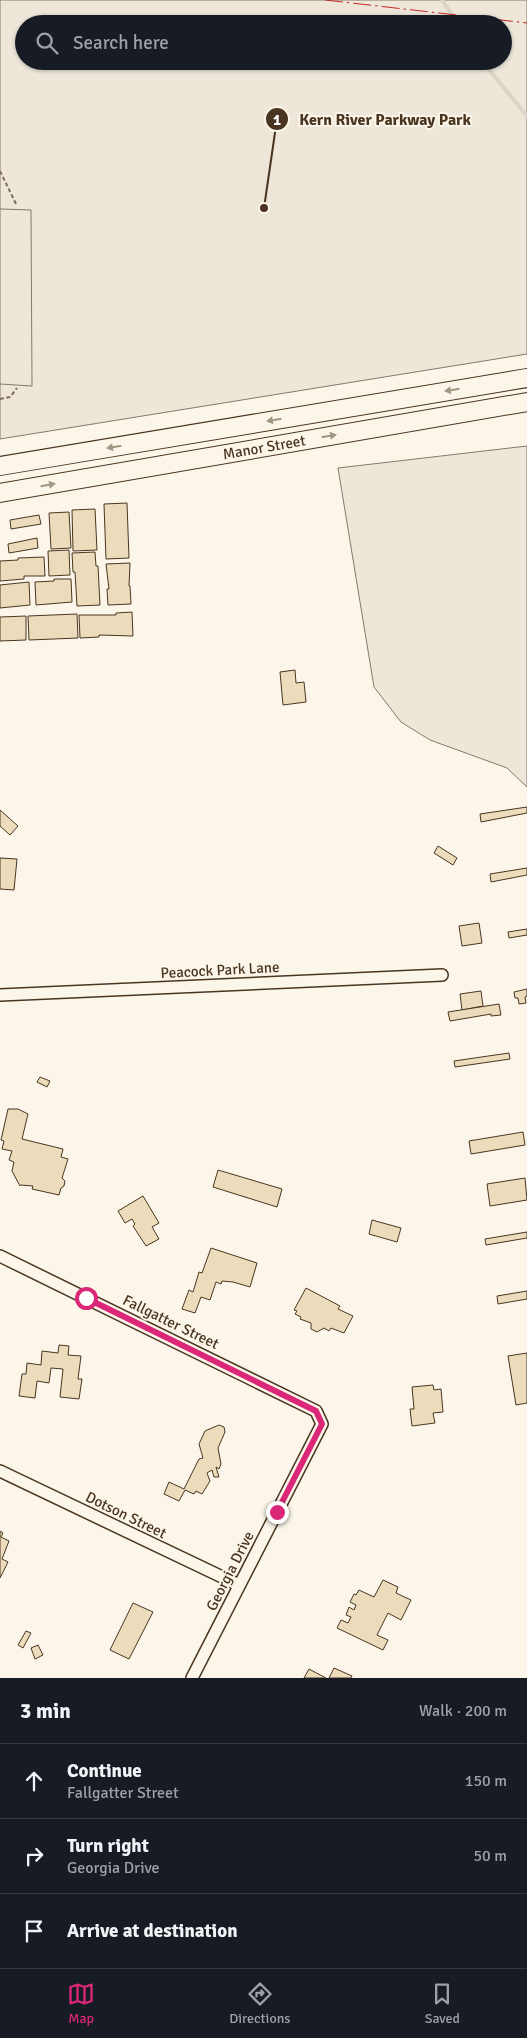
<!DOCTYPE html>
<meta charset="utf-8">
<style>
body{margin:0;font-family:Signika,sans-serif;background:#242831;color:#f1f3f6}
.stop{position:absolute;width:15px;height:15px;margin:-11px;border:4px solid #db2777;border-radius:50%;background:#fff}
.stop.end{background:#db2777;border-color:#fff;box-shadow:0 1px 5px #0008}
.list{margin:0;padding:0;list-style:none}
h2{display:flex;justify-content:space-between;align-items:center;height:65px;margin:0;padding:0 20px;font-size:21px}
h2 small{font-size:16px;font-weight:400;color:#9ea1a6}
.list li{display:grid;grid-template-columns:32px 1fr auto;gap:15px;align-items:center;box-sizing:border-box;height:75px;padding:0 20px;border-top:1px solid #363941}
.list b{display:block;font-size:19px;white-space:nowrap}
.list p{margin:0;font-size:16px;white-space:nowrap;color:#9ea1a6}
.list em{font-size:16px;font-style:normal;color:#9ea1a6}
.icon{flex:none;width:28px;height:28px;fill:none;stroke:currentColor;stroke-width:2;stroke-linecap:round;stroke-linejoin:round}
.map{position:relative;flex:none;width:527px;height:1678px;overflow:hidden}
.search{position:absolute;background:#171b24;box-shadow:0 1px 4px #0004;left:15px;right:15px;top:15px;height:55px;display:flex;align-items:center;gap:12px;box-sizing:border-box;padding:0 18px;border-radius:28px;color:#9ea1a6;font-size:19px}
.sheet{height:290px;background:#171b24}
nav{display:flex;justify-content:space-around;align-items:center;box-sizing:border-box;height:70px;border-top:1px solid #363941;background:#171b24;font-size:14px;color:#9ea1a6}
nav a{display:grid;justify-items:center;gap:2px}
nav .on{color:#db2777}
.map>svg:first-child{display:block}
</style>
<div class="map">
<svg width="527" height="1678" viewBox="0 0 527 1678">
<rect width="100%" height="100%" fill="#fbf6e9"/>
<g fill="#ede6d9" stroke="#887966" fill-rule="evenodd">
<path d="M 0,0 L 527,0 L 527,354 L 0,439 ZM 24,24 L 503,24 L 503,61 L 24,61 Z"/>
<path d="M 527,446 L 527,787 L 507,768 L 430,740 L 401,722 L 374,687 L 338,468 Z"/>
</g>
<path fill="#ede7d9" stroke="#887966" d="M 0,209 L 31,210 L 32,386 L 0,384 Z"/>
<g fill="none" stroke-linecap="round" stroke-linejoin="round">
<g stroke="#dcd4c6" stroke-width="4">
<path d="M 442,0 L 458,24"/>
<path d="M 482,61 L 527,116"/>
</g>
</g>
<g fill="#ecdcbc" stroke="#4a3520">
<path d="M 127,503 L 129,558 L 106,559 L 104,504 Z"/>
<path d="M 95,509 L 97,550 L 73,551 L 72,510 Z"/>
<path d="M 69,512 L 71,548 L 51,549 L 49,513 Z"/>
<path d="M 39,515 L 41,524 L 11,529 L 10,520 Z"/>
<path d="M 37,538 L 38,548 L 9,553 L 8,544 Z"/>
<path d="M 69,550 L 70,575 L 49,576 L 48,551 Z"/>
<path d="M 95,552 L 96,566 L 98,566 L 100,605 L 77,606 L 75,572 L 73,572 L 72,553 Z"/>
<path d="M 44,557 L 45,576 L 24,576 L 24,579 L 0,581 L 0,561 L 18,560 L 18,558 Z"/>
<path d="M 130,563 L 129,586 L 130,586 L 131,604 L 108,605 L 107,589 L 109,589 L 106,564 Z"/>
<path d="M 54,579 L 71,579 L 72,602 L 36,605 L 35,582 L 54,581 Z"/>
<path d="M 29,582 L 30,605 L 0,608 L 0,585 Z"/>
<path d="M 132,612 L 133,636 L 99,635 L 99,637 L 80,638 L 79,615 L 116,615 L 116,613 Z"/>
<path d="M 77,614 L 78,638 L 29,640 L 28,616 Z"/>
<path d="M 26,616 L 26,640 L 0,641 L 0,617 Z"/>
<path d="M 295,670 L 296,683 L 304,682 L 306,702 L 283,705 L 280,672 Z"/>
<path d="M 527,807 L 527,813 L 481,822 L 480,814 Z"/>
<path d="M 0,810 L 18,826 L 10,835 L 0,826 Z"/>
<path d="M 438,846 L 457,858 L 453,865 L 434,853 Z"/>
<path d="M 0,858 L 17,859 L 14,890 L 0,889 Z"/>
<path d="M 527,868 L 527,875 L 491,882 L 490,874 Z"/>
<path d="M 479,923 L 482,943 L 462,946 L 459,926 Z"/>
<path d="M 527,929 L 527,935 L 509,938 L 508,932 Z"/>
<path d="M 527,989 L 527,996 L 525,997 L 526,1003 L 519,1004 L 518,998 L 515,998 L 514,992 Z"/>
<path d="M 481,991 L 483,1006 L 462,1010 L 460,994 Z"/>
<path d="M 499,1004 L 501,1015 L 491,1016 L 491,1014 L 450,1021 L 448,1012 Z"/>
<path d="M 509,1053 L 510,1059 L 455,1067 L 454,1061 Z"/>
<path d="M 40,1077 L 50,1081 L 47,1087 L 37,1082 Z"/>
<path d="M 8,1109 L 18,1109 L 28,1114 L 22,1139 L 63,1149 L 61,1157 L 68,1159 L 62,1178 L 65,1181 L 64,1186 L 61,1188 L 59,1195 L 32,1189 L 33,1186 L 21,1185 L 20,1186 L 12,1171 L 14,1162 L 9,1160 L 12,1151 L 2,1149 L 4,1141 L 1,1140 Z"/>
<path d="M 523,1132 L 525,1145 L 471,1154 L 469,1141 Z"/>
<path d="M 218,1170 L 282,1189 L 277,1207 L 213,1187 Z"/>
<path d="M 525,1178 L 527,1200 L 490,1206 L 487,1184 Z"/>
<path d="M 143,1196 L 159,1223 L 152,1227 L 159,1239 L 146,1246 L 133,1226 L 135,1224 L 132,1219 L 125,1223 L 118,1211 Z"/>
<path d="M 372,1220 L 401,1228 L 397,1242 L 369,1234 Z"/>
<path d="M 527,1232 L 527,1238 L 486,1245 L 485,1239 Z"/>
<path d="M 211,1248 L 257,1263 L 250,1287 L 233,1282 L 222,1281 L 221,1284 L 216,1282 L 210,1300 L 201,1297 L 195,1313 L 182,1309 L 189,1290 L 193,1292 L 199,1272 L 202,1273 Z"/>
<path d="M 306,1288 L 340,1306 L 338,1309 L 353,1316 L 344,1333 L 331,1328 L 329,1331 L 324,1328 L 317,1332 L 311,1329 L 311,1323 L 300,1319 L 301,1317 L 295,1314 L 297,1311 L 294,1310 Z"/>
<path d="M 527,1291 L 527,1299 L 498,1304 L 497,1296 Z"/>
<path d="M 59,1345 L 69,1346 L 68,1355 L 81,1356 L 78,1379 L 82,1379 L 79,1399 L 60,1397 L 63,1369 L 51,1368 L 49,1383 L 37,1381 L 35,1398 L 19,1396 L 22,1374 L 26,1374 L 27,1363 L 41,1365 L 42,1351 L 58,1353 Z"/>
<path d="M 527,1353 L 527,1403 L 516,1405 L 508,1356 Z"/>
<path d="M 433,1385 L 434,1390 L 441,1389 L 443,1412 L 433,1413 L 435,1423 L 412,1426 L 410,1409 L 414,1409 L 412,1387 Z"/>
<path d="M 219,1425 L 224,1427 L 225,1432 L 218,1448 L 221,1464 L 219,1469 L 216,1467 L 219,1477 L 214,1477 L 212,1470 L 207,1473 L 210,1481 L 202,1494 L 196,1491 L 194,1494 L 185,1490 L 179,1501 L 164,1494 L 169,1482 L 184,1489 L 199,1459 L 203,1458 L 199,1444 L 205,1431 Z"/>
<path d="M 0,1531 L 3,1533 L 1,1537 L 9,1541 L 2,1559 L 8,1562 L 0,1578 Z"/>
<path d="M 383,1580 L 398,1587 L 396,1593 L 411,1600 L 401,1620 L 388,1613 L 377,1635 L 388,1640 L 383,1650 L 337,1628 L 341,1620 L 348,1623 L 351,1617 L 346,1615 L 349,1607 L 354,1610 L 356,1605 L 350,1602 L 354,1594 L 356,1595 L 359,1590 L 374,1597 Z"/>
<path d="M 133,1603 L 153,1612 L 129,1659 L 110,1650 Z"/>
<path d="M 26,1631 L 31,1633 L 23,1648 L 18,1645 Z"/>
<path d="M 38,1645 L 43,1655 L 35,1659 L 31,1648 Z"/>
<path d="M 334,1668 L 352,1676 L 351,1678 L 329,1678 Z"/>
<path d="M 309,1669 L 326,1678 L 304,1678 Z"/>
</g>
<g fill="none" stroke-linecap="round" stroke-linejoin="round">
<defs>
<g id="street">
<path d="M 0,995 L 442,975"/>
<path d="M 0,1256 L 316,1411 L 322,1424 L 192,1678"/>
<path d="M 0,1471 L 239,1585"/>
</g>
<g id="primary">
<path d="M 0,466 L 527,378"/>
<path id="s1" d="M 0,493 L 527,402"/>
</g>
</defs>
<use href="#street" stroke="#4a3520" stroke-width="14"/>
<use href="#primary" stroke="#4a3520" stroke-width="20"/>
<g stroke="#7f6f5c" stroke-width="2" stroke-dasharray="4 2.5" stroke-linecap="butt">
<path d="M 0,171 L 17,206"/>
<path d="M 0,399 L 10,397 L 17,388"/>
</g>
<use href="#street" stroke="#fbf6e9" stroke-width="11"/>
<use href="#primary" stroke="#fbf6e9" stroke-width="18"/>
<path stroke="#c62828" stroke-width="1" stroke-dasharray="18 4 2.5 4" stroke-linecap="butt" d="M 325,0 L 527,23"/>
</g>
<defs><path id="oneway-solid" d="M-6-.8H1V-3.2L6.5 0L1 3.2V.8H-6Z" transform="scale(1.25)"/></defs>
<g fill="#a29684">
<use href="#oneway-solid" transform="translate(452 390) rotate(171)"/>
<use href="#oneway-solid" transform="translate(274 420) rotate(171)"/>
<use href="#oneway-solid" transform="translate(329 436) rotate(-10)"/>
<use href="#oneway-solid" transform="translate(114 447) rotate(171)"/>
<use href="#oneway-solid" transform="translate(48 485) rotate(-10)"/>
</g>
<g fill="none" stroke-linecap="round" stroke-linejoin="round">
<path stroke="#db2777" stroke-width="6" d="M 86,1298 L 316,1411 L 322,1424 L 277,1512"/>
</g>
<g text-anchor="middle" stroke-width="4" stroke-linejoin="round" paint-order="stroke">
<g font-size="15" fill="#4a3520" stroke="#fbf6e9">
<text dy="5" stroke="none"><textPath href="#s1" startOffset="268">Manor Street</textPath></text>
<text transform="translate(220 970) rotate(-3)" y="5">Peacock Park Lane</text>
<text transform="translate(171 1322) rotate(26)" y="5">Fallgatter Street</text>
<text transform="translate(126 1515) rotate(26)" y="5">Dotson Street</text>
<text transform="translate(230 1571) rotate(-63)" y="5">Georgia Drive</text>
</g>
</g>
<path fill="none" stroke="#4a3520" stroke-width="2" d="M264 208L277 119"/>
<g fill="#4a3520" stroke="#fbf6e9" stroke-width="2">
<circle cx="264" cy="208" r="5"/>
<circle cx="277" cy="119" r="12"/>
</g>
<g font-size="15" text-anchor="middle" font-weight="bold" fill="#fff">
<text x="277" y="125">1</text>
</g>
<g font-size="16" text-anchor="middle" font-weight="bold" fill="#4a3520" stroke="#fbf6e9" stroke-width="4" stroke-linejoin="round" paint-order="stroke">
<text x="385" y="125">Kern River Parkway Park</text>
</g>
</svg>
<div class="stop" style="left:86px;top:1298px"></div>
<div class="stop end" style="left:277px;top:1512px"></div>
<div class="search"><svg class="icon" aria-label="search" viewBox="0 0 24 24"><circle cx="10" cy="10" r="6"/><path d="M15 15l6 6"/></svg>Search here</div>
</div>
<section class="sheet">
<h2>3 min<small>Walk · 200 m</small></h2>
<ul class="list">
<li><svg class="icon" aria-label="ahead" viewBox="0 0 24 24"><path d="M12 20V5M6 11l6-6 6 6"/></svg><div><b>Continue</b><p>Fallgatter Street</p></div><em>150 m</em></li>
<li><svg class="icon" aria-label="right" viewBox="0 0 24 24"><path d="M7 20v-9h11M14 6l5 5-5 5"/></svg><div><b>Turn right</b><p>Georgia Drive</p></div><em>50 m</em></li>
<li><svg class="icon" aria-label="arrive" viewBox="0 0 24 24"><path d="M6 21V4h12l-3 4 3 4H6"/></svg><div><b>Arrive at destination</b></div></li>
</ul>
</section>
<nav>
<a class="on"><svg class="icon" aria-label="map" viewBox="0 0 24 24"><path d="M3 6l6-2 6 2 6-2v14l-6 2-6-2-6 2zM9 4v14M15 6v14"/></svg>Map</a>
<a><svg class="icon" aria-label="directions" viewBox="0 0 24 24"><path d="M12 3l9 9-9 9-9-9zM9 14v-3h6M13 9l2 2-2 2"/></svg>Directions</a>
<a><svg class="icon" aria-label="saved" viewBox="0 0 24 24"><path d="M7 4h10v16l-5-4-5 4z"/></svg>Saved</a>
</nav>
